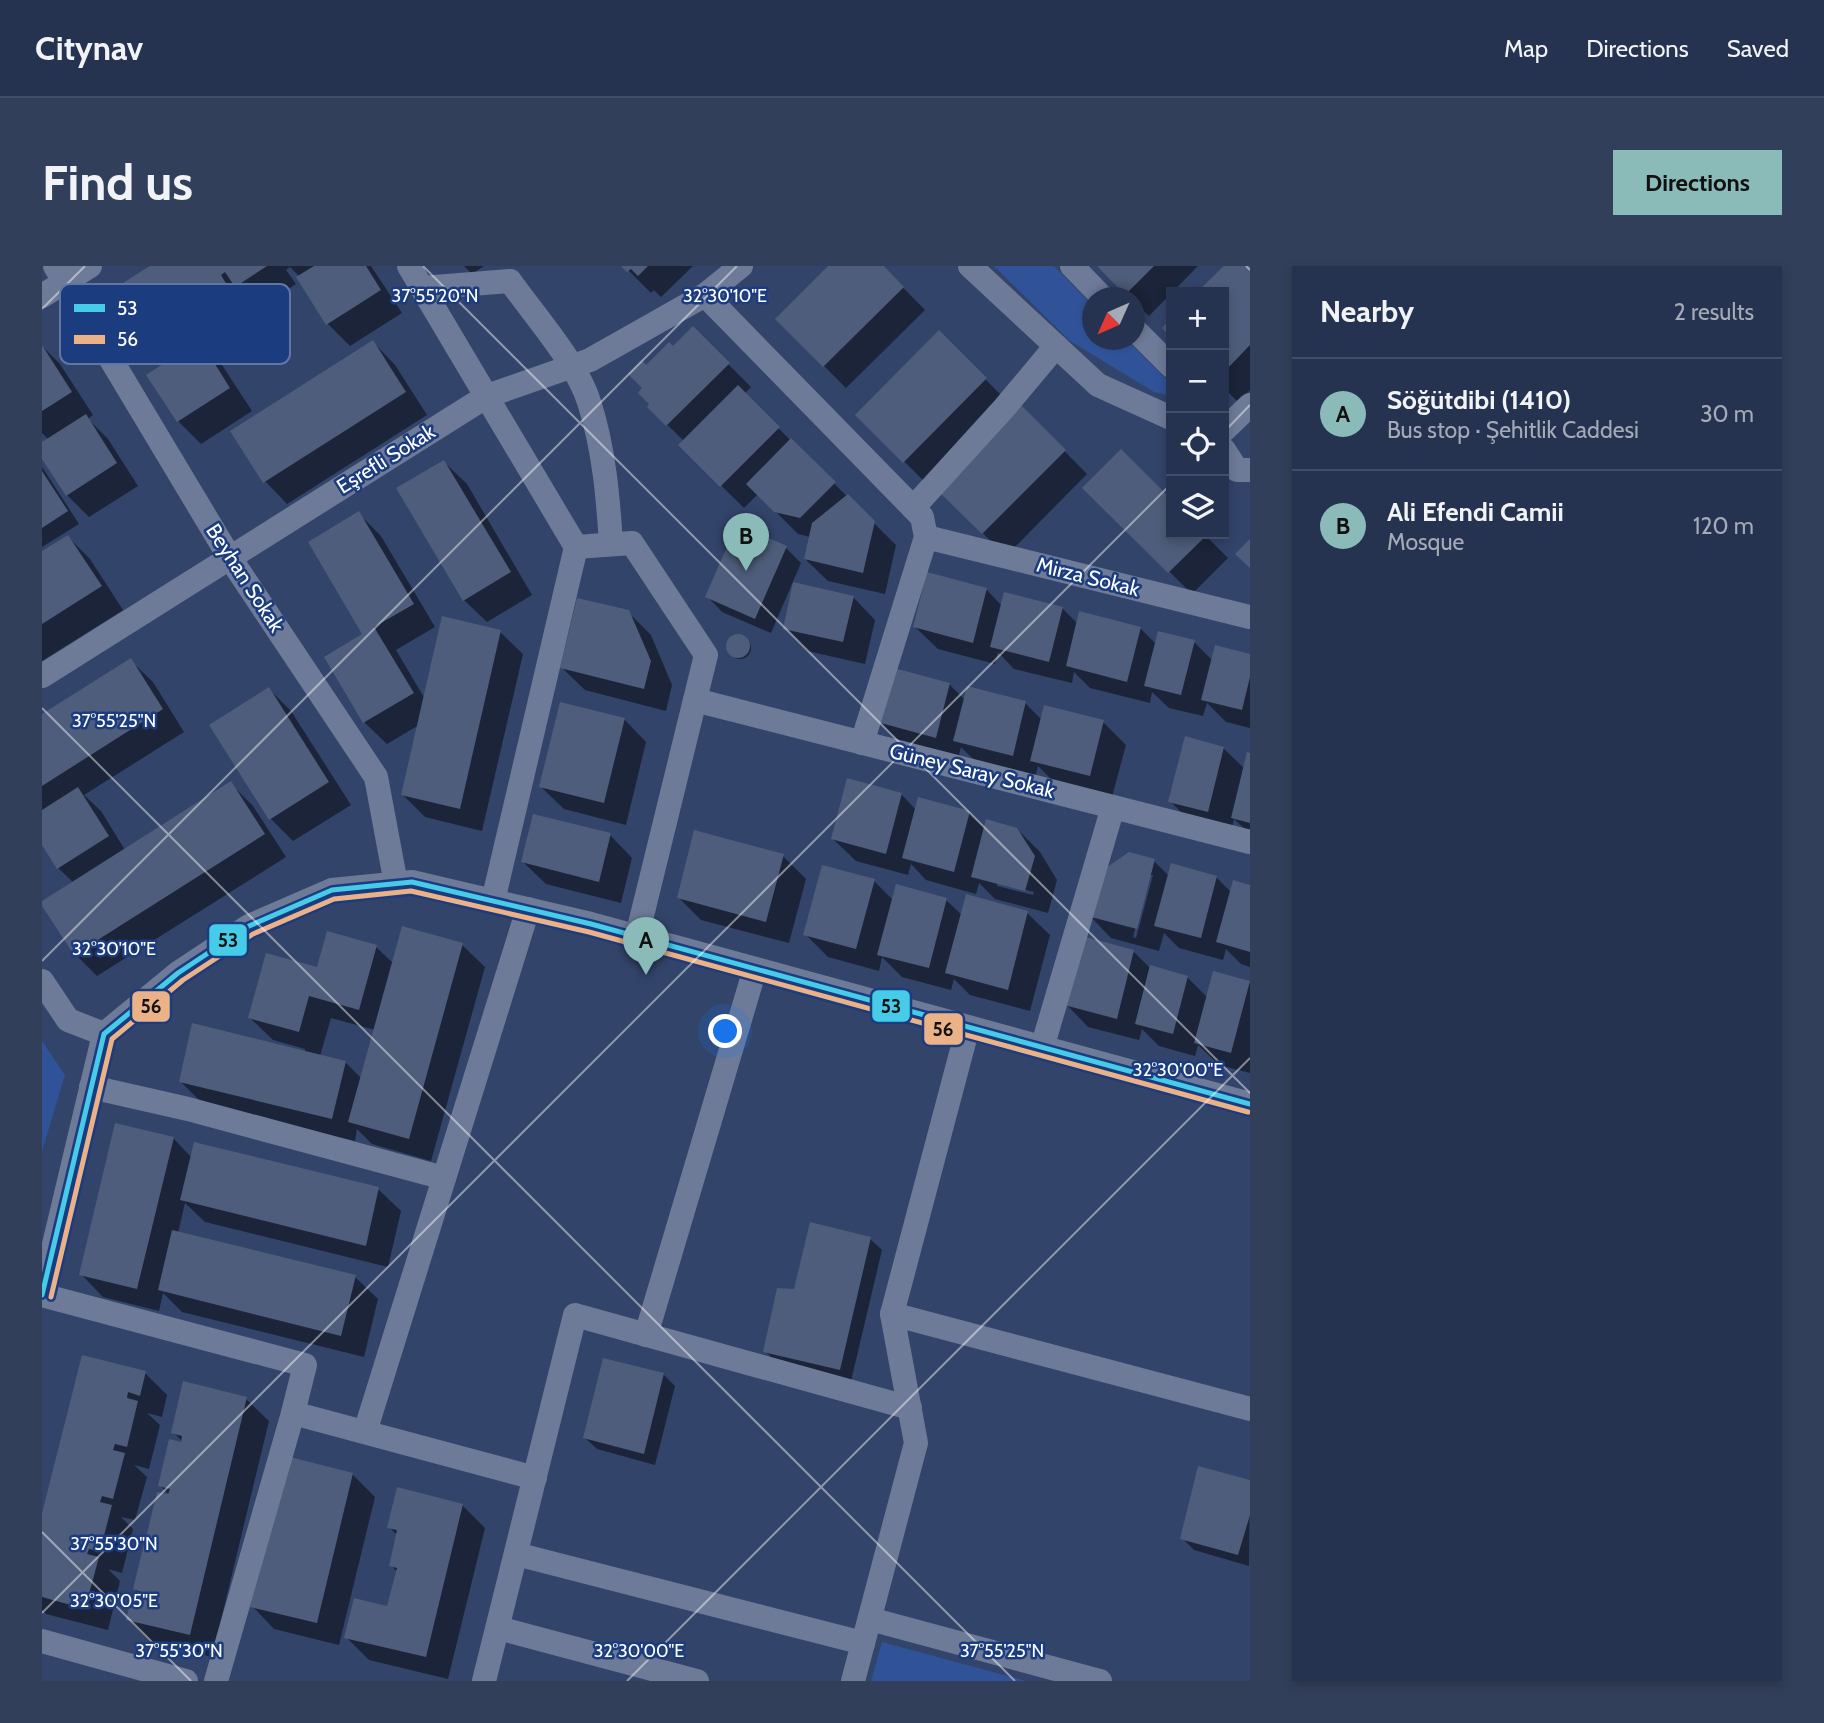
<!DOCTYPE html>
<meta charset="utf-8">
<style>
body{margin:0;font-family:Cabin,sans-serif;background:#323f5a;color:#f1f3f6}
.controls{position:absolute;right:21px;top:21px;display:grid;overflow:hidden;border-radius:0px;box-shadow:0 4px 10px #0003}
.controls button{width:63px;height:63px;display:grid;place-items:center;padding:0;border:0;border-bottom:2px solid #424e67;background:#263350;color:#f1f3f6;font:35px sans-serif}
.compass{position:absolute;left:1040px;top:21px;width:63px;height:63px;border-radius:50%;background:#263350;box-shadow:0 4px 10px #0003;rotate:225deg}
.you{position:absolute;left:684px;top:766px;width:24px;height:24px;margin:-18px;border:5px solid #fff;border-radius:50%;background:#1a73e8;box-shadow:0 0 0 10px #1a73e833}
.badge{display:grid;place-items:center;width:46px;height:46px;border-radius:50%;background:#8bbbb9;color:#111;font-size:23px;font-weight:700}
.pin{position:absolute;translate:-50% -58px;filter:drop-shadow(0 2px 4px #0008)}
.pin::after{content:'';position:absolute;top:37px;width:24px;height:21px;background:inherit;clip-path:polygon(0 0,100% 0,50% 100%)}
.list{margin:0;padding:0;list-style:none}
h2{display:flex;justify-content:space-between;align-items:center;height:91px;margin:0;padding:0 28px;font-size:30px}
h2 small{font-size:23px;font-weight:400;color:#a4aab7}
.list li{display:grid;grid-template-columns:46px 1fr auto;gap:21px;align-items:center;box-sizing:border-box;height:112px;padding:0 28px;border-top:2px solid #424e67}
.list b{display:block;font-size:26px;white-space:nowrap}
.list p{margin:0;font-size:23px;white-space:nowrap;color:#a4aab7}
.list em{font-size:23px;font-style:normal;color:#a4aab7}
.icon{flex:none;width:38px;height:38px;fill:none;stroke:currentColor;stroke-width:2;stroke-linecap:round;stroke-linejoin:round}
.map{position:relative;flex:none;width:1208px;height:1415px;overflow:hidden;border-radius:0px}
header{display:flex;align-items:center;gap:42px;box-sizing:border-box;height:98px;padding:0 35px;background:#263350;border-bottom:2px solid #424e67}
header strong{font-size:33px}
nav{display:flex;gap:38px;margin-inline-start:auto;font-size:24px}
.intro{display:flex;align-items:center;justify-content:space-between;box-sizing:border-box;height:168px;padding:0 42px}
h1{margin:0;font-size:49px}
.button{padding:18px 32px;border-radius:0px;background:#8bbbb9;color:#111;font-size:24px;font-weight:700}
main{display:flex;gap:42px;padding:0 42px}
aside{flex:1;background:#263350;border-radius:0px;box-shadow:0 4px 10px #0003}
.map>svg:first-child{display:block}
</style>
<header>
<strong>Citynav</strong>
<nav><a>Map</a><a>Directions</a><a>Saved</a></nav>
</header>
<div class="intro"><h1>Find us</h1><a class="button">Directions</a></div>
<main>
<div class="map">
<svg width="1208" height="1415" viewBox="0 0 1208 1415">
<rect width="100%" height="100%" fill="#33446a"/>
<g fill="#305298">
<path d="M 952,0 L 1012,0 L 1050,39 L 1050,74 L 1085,74 L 1129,118 L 1129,130 L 1112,126 L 1028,75 Z"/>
<path d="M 0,775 L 23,809 L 0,885 Z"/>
<path d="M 840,1376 L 984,1415 L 829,1415 Z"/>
</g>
<g fill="#0007" fill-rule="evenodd">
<path d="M 112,0 L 329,0 L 360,47 L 308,80 L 286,58 L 256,12 L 258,11 L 248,1 L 244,4 L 254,18 L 216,42 L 204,29 L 200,32 L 210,47 L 172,71 L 159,58 L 155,60 L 165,75 L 159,78 L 180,99 L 210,145 L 159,178 L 136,155 L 107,109 L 121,100 L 101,79 L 68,28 Z"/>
<path d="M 422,0 L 442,0 L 430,8 Z"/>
<path d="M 582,0 L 651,0 L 619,31 L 612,24 L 609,27 Z"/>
<path d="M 789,0 L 840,0 L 883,44 L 804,122 L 735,53 Z"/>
<path d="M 1057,0 L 1156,0 L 1107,50 L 1092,36 L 1092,32 L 1088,32 Z"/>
<path d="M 1184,0 L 1208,0 L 1208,124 L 1196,136 L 1182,122 L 1182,26 L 1158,26 Z"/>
<path d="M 651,63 L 709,121 L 702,128 L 854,279 L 843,328 L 786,315 L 763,293 L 768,271 L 756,268 L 716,228 L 702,242 L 638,179 L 642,175 L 607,141 L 610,138 L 603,122 L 604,101 L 631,82 Z"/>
<path d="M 897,67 L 966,136 L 885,218 L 815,149 Z"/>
<path d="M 331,76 L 353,99 L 385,149 L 245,238 L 223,215 Z"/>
<path d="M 0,80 L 18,98 L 51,149 L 46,153 L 66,173 L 96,220 L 47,251 L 25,229 L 0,190 L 0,178 L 7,174 L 0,167 Z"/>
<path d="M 976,138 L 1045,208 L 964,290 L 894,221 Z"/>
<path d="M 1079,185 L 1129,235 L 1129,268 L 1162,268 L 1186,292 L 1150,328 L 1043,222 Z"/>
<path d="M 402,196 L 425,218 L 490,329 L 445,356 L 422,334 Z"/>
<path d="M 0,201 L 37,258 L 0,281 Z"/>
<path d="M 316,247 L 339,270 L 393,361 L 354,384 L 383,433 L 458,366 L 481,388 L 440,565 L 383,551 L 361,529 L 377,459 L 345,478 L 322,456 L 323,368 Z"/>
<path d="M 26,271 L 48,293 L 81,344 L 0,395 L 0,287 Z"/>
<path d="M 744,282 L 759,297 L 729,367 L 680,346 L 665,330 Z"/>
<path d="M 944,323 L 960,340 L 1020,342 L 1036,358 L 1098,362 L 1115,379 L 1152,376 L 1171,395 L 1208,390 L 1208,462 L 1184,456 L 1165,437 L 1161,450 L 1127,442 L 1110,426 L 1108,437 L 1048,422 L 1032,406 L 1030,417 L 972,403 L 956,386 L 953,398 L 896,383 L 873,361 Z"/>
<path d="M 811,331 L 833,354 L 823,398 L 765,385 L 743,362 Z"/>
<path d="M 586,346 L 609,369 L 630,419 L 624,445 L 543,424 L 520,402 Z"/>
<circle cx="698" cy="382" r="11"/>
<path d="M 88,394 L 111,416 L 142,466 L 42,529 L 59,545 L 83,584 L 189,518 L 211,540 L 244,591 L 55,710 L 33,688 L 32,617 L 16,602 L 0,576 L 0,450 Z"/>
<path d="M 907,418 L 923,434 L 983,437 L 1000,454 L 1061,456 L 1084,479 L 1070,531 L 1013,517 L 996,500 L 993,512 L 935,497 L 919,481 L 916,493 L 859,478 L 837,456 Z"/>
<path d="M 227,423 L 249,445 L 309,539 L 251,575 L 229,553 L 169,460 Z"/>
<path d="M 582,453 L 604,476 L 584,559 L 522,543 L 499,521 Z"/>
<path d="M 1181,482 L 1203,503 L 1208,489 L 1208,568 L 1192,553 L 1189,567 L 1151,558 L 1128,535 Z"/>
<path d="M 859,528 L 874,544 L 927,546 L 943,562 L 975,563 L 998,586 L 1015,614 L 1006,647 L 953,633 L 937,617 L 934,628 L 884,614 L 869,598 L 866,609 L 814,595 L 791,573 ZM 955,616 L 992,626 L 991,629 L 955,620 Z"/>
<path d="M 568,569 L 590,592 L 579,637 L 504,618 L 481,596 Z"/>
<path d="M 741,590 L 764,613 L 747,677 L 659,654 L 636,631 Z"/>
<path d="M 1112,595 L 1127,610 L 1174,611 L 1189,626 L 1208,620 L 1208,701 L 1199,698 L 1184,683 L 1181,694 L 1137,682 L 1122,667 L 1117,685 L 1069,672 L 1047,649 ZM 1107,609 L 1111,609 L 1094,672 L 1091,671 Z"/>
<path d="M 832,615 L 851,634 L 904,634 L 920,649 L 985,647 L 1008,669 L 988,745 L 928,729 L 912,713 L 909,724 L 860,711 L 840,691 L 837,705 L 786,691 L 763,668 Z"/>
<path d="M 420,679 L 443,701 L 389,895 L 330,878 L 315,863 L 313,875 L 161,838 L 138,815 L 263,786 L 263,783 L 231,774 L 208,752 L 276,704 L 334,681 L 352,698 ZM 289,752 L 333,764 L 320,813 L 303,796 L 278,790 Z"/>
<path d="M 1092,686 L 1109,703 L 1145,711 L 1166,732 L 1208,717 L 1208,807 L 1177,799 L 1156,779 L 1153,790 L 1117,780 L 1100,763 L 1097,774 L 1046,761 L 1024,738 Z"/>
<path d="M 131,872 L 150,892 L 336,923 L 359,945 L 346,1001 L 163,956 L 143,937 L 136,967 L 313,1011 L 336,1033 L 322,1091 L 140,1046 L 121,1027 L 117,1045 L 61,1031 L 39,1008 Z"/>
<path d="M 828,973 L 840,984 L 809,1115 L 735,1097 L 723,1085 L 753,1025 Z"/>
<path d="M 41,1091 L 103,1107 L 125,1129 L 120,1151 L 105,1147 L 118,1159 L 107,1203 L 92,1199 L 105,1211 L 93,1254 L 79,1251 L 91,1263 L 80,1307 L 66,1303 L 78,1315 L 66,1364 L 4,1348 L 0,1344 L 0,1254 Z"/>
<path d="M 621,1108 L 633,1120 L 613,1199 L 555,1183 L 543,1172 Z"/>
<path d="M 204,1133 L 227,1155 L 170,1391 L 108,1376 L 86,1353 L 105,1335 L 93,1323 L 117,1283 L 106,1271 L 129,1231 L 118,1219 L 143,1178 L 131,1166 Z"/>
<path d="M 310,1208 L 333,1231 L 297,1379 L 232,1363 L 210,1340 Z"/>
<path d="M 1208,1215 L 1207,1300 L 1152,1284 L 1140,1272 Z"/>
<path d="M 420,1239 L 443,1262 L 406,1413 L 327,1394 L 304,1371 L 347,1342 L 355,1306 L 349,1299 L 356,1270 L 347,1261 Z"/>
</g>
<g fill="#4e5d7b">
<path d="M 108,0 L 225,0 L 193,21 L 183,6 L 179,9 L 188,24 L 148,49 L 139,34 L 134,37 L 144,52 L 99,80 L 65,27 Z"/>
<path d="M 272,0 L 324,0 L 339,24 L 284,59 L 254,11 Z"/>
<path d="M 579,0 L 606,0 L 596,10 L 589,3 L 585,6 Z"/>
<path d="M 786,0 L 842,0 L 862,21 L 781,101 L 733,53 Z"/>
<path d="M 1055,0 L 1112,0 L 1083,29 Z"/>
<path d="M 1182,0 L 1208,0 L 1208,79 L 1182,106 L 1182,26 L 1155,26 Z"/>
<path d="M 1129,52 L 1129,72 L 1120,62 Z"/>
<path d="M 651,60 L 688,97 L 624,160 L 605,141 L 607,138 L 596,127 L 600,122 L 586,108 L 600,94 L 604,99 L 627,76 L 631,80 Z"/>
<path d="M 897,64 L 945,112 L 861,197 L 813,149 Z"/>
<path d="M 158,74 L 188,122 L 135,156 L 104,109 Z"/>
<path d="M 331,74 L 364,126 L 221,217 L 188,165 Z"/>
<path d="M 0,79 L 30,126 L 0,145 Z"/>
<path d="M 696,119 L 738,161 L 678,221 L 636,179 Z"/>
<path d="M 976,136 L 1024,184 L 940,268 L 892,221 Z"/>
<path d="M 44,148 L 75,197 L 24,230 L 0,193 L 0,176 Z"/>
<path d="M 749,172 L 794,216 L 758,252 L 732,246 L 704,218 Z"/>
<path d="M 1079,183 L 1129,233 L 1129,268 L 1166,268 L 1126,307 L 1040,222 Z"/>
<path d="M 402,194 L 469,306 L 421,335 L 354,222 Z"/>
<path d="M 0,205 L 26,245 L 0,262 Z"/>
<path d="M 806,228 L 833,255 L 821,307 L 762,293 L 770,257 Z"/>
<path d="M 317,245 L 372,338 L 332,361 L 372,427 L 321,457 L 282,391 L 320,368 L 266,276 Z"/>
<path d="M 695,258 L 745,280 L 713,353 L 663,331 Z"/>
<path d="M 26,269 L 60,320 L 0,358 L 0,285 Z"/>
<path d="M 1208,273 L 1208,302 L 1193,288 Z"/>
<path d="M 885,306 L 945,322 L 931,377 L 871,361 Z"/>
<path d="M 751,316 L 812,330 L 801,376 L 741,363 Z"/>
<path d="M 962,326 L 1021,341 L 1007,396 L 948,381 Z"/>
<path d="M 535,332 L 587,344 L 609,395 L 602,423 L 518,402 Z"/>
<path d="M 1037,345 L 1099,361 L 1085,416 L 1024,400 Z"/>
<path d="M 400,350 L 459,364 L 418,543 L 359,529 Z"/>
<path d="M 1116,365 L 1153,374 L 1139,429 L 1102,420 Z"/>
<circle cx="696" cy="380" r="12"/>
<path d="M 1173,379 L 1208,388 L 1208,411 L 1200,444 L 1159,434 Z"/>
<path d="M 89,392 L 121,443 L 0,520 L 0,448 Z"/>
<path d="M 848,401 L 908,417 L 894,472 L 835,456 Z"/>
<path d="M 925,420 L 984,435 L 971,490 L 911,475 Z"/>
<path d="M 227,421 L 287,516 L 227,554 L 167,459 Z"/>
<path d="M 518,436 L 583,452 L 562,537 L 497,521 Z"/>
<path d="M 1002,439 L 1062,454 L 1048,510 L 988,495 Z"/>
<path d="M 1143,470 L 1182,481 L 1166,546 L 1126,536 Z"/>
<path d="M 1205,486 L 1208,487 L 1208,557 L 1189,552 Z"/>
<path d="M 805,512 L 860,527 L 844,588 L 789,573 Z"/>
<path d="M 189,515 L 223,568 L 32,689 L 0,640 L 0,635 Z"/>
<path d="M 36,521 L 67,570 L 15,603 L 0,579 L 0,544 Z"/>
<path d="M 876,531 L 928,545 L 912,606 L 860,592 Z"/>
<path d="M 491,548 L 569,567 L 557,616 L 479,596 Z"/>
<path d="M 944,553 L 975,562 L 993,590 L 983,625 L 929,611 Z"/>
<path d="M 652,564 L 742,588 L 724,656 L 635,632 Z"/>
<path d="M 1087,586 L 1113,593 L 1095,663 L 1045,650 L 1055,608 Z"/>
<path d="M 1129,597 L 1175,610 L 1159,672 L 1112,660 Z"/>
<path d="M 780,599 L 833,613 L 814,683 L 761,669 Z"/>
<path d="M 1191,614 L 1208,619 L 1208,686 L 1174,676 Z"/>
<path d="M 854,618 L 905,632 L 887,702 L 835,689 Z"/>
<path d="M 924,628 L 986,645 L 966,724 L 903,707 Z"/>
<path d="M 360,660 L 421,677 L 367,873 L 306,856 Z"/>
<path d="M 285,665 L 335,679 L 317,744 L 267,730 L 257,766 L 206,752 L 224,687 L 275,701 Z"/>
<path d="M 1040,670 L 1092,684 L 1075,753 L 1022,739 Z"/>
<path d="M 1108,699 L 1146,710 L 1131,768 L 1093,758 Z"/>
<path d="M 1171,705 L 1208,715 L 1189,787 L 1152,777 Z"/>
<path d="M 150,757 L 304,795 L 290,853 L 137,816 Z"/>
<path d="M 73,857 L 132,871 L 95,1023 L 37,1009 Z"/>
<path d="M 152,876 L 337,921 L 324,980 L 138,934 Z"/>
<path d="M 768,956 L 829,971 L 798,1104 L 721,1086 L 735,1022 L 752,1023 Z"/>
<path d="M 130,964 L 314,1009 L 299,1070 L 116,1024 Z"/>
<path d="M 40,1089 L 104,1105 L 98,1130 L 86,1126 L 85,1132 L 96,1135 L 85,1181 L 73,1178 L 71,1184 L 83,1187 L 71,1233 L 60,1230 L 58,1236 L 70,1239 L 58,1285 L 47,1283 L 45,1288 L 57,1291 L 43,1343 L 0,1331 L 0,1247 Z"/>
<path d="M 561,1092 L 622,1107 L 602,1188 L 541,1172 Z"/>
<path d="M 141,1115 L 205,1131 L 148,1369 L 84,1354 L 90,1329 L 101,1332 L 102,1327 L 91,1323 L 102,1278 L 114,1280 L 115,1275 L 104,1272 L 115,1226 L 126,1228 L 128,1223 L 116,1220 L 127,1173 L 139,1176 L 140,1170 L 129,1167 Z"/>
<path d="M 244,1190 L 311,1207 L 275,1357 L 208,1341 Z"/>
<path d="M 1156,1200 L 1208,1214 L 1208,1249 L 1196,1289 L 1138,1273 Z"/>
<path d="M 355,1221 L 421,1238 L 384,1391 L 302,1372 L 312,1332 L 345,1340 L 355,1302 L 347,1300 L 355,1264 L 345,1262 Z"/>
</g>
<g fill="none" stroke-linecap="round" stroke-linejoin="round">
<g stroke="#6e7b98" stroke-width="24">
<path d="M 13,0 L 188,292 L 334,511 L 354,618"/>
<path d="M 367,0 L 534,281 L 451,635"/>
<path d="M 928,0 L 1056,119 L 1129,152"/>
<path d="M 1030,0 L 1061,32"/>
<path d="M 380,22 L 468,15 C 492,49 535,97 547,136 C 562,182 566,231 569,278"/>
<path d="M 663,29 L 880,251 L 884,271 L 820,477"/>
<path d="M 0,30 L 48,0"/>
<path d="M 1092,63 L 1129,100"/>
<path d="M 1182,164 L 1208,139"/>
<path d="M 1182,184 L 1195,204 L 1208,204"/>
<path d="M 871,242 L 963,141 L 1014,80"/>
<path d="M 884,271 L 1208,351"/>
<path d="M 534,281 L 590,277 L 664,389 L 595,670"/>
<path d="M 0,410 L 445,130 L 548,94 L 663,29 L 699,0"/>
<path d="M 653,434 L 1208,576"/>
<path d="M 0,715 L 26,754 L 62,768"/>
<path d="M 1000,782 L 1071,541"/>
<path d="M 49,821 L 146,843 L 402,912"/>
<path d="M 0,1029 L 62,768 L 136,707 L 207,660 L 290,624 L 370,616 L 549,658 L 1208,838"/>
<path d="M 0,1029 L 263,1099 L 251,1147 L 493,1212"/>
<path d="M 850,1048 L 1208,1143"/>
<path d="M 604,1069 L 713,703"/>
<path d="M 323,1166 L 486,643"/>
<path d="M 474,1288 L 821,1377"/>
<path d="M 828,1353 L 1058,1415"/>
<path d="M 456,1362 L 655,1415"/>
<path d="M 0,1375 L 144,1415"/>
<path d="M 174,1415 L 251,1147"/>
<path d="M 442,1415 L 533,1049 L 868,1142"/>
<path d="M 811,1415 L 874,1177 L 850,1048 L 926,761"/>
</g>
<defs>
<path id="bus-1" d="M 0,1029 L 62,768 L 136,707 L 207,660 L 290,624 L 370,616 L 549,658 L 1208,838"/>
<path id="bus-2" d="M 9,1031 L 70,773 L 141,714 L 211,668 L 292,633 L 369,625 L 547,666 L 1206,846"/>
</defs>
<use href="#bus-1" stroke="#1c3c80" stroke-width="10"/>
<use href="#bus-2" stroke="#1c3c80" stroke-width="10"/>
<use href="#bus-1" stroke="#46cce9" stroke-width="5"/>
<use href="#bus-2" stroke="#ebb288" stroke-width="5"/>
</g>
<path fill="none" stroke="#fff" stroke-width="2" stroke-opacity="0.45" d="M 381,0 L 1208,827M 1204,0 L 1208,4M 0,43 L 43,0M 1182,166 L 1208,139M 0,442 L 973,1415M 0,695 L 695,0M 0,1266 L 149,1415M 0,1347 L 1129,218M 585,1415 L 1208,792"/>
<g text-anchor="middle" stroke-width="5" stroke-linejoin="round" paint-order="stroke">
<g font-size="21" fill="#fff" stroke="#1c3c80">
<text transform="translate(344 193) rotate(-32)" y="7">Eşrefli Sokak</text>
<text transform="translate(1046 311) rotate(14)" y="7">Mirza Sokak</text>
<text transform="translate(203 312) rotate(57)" y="7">Beyhan Sokak</text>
<text transform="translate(930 505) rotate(14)" y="7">Güney Saray Sokak</text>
</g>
</g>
<rect x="18" y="18" width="230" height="80" rx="10" fill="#1c3c80" stroke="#6076a6" stroke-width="2"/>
<rect x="32" y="38" width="31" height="8" fill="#46cce9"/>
<rect x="32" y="69" width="31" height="9" fill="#ebb288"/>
<g font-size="19" fill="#fff">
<text x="75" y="49">53</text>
<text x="75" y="80">56</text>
</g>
<g font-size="18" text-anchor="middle" fill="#fff" stroke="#1c3c80" stroke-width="5" stroke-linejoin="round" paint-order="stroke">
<text x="393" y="36">37°55'20"N</text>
<text x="683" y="36">32°30'10"E</text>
<text x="72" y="461">37°55'25"N</text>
<text x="72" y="689">32°30'10"E</text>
<text x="1136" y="810">32°30'00"E</text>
<text x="72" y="1284">37°55'30"N</text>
<text x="72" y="1341">32°30'05"E</text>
<text x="137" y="1391">37°55'30"N</text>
<text x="597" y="1391">32°30'00"E</text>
<text x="960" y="1391">37°55'25"N</text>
</g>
<g stroke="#1c3c80" stroke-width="2.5">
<rect x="166" y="657" width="40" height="34" rx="7" fill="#46cce9"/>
<rect x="829" y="723" width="40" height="34" rx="7" fill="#46cce9"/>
<rect x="89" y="724" width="40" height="33" rx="7" fill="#ebb288"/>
<rect x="881" y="746" width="41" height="34" rx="7" fill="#ebb288"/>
</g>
<g font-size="19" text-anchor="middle" font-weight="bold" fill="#111">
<text x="186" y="681">53</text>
<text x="849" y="747">53</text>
<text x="109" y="747">56</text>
<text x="901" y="770">56</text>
</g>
</svg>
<div class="controls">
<button>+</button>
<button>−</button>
<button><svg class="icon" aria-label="locate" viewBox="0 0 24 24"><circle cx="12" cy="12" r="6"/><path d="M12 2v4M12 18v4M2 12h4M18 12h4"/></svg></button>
<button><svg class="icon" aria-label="layers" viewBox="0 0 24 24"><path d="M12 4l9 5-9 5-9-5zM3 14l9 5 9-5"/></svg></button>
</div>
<svg class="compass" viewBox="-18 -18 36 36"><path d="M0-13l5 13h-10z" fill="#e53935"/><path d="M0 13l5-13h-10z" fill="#a4aab7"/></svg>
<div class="you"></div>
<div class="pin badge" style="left:604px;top:709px">A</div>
<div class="pin badge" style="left:704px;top:305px">B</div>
</div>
<aside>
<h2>Nearby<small>2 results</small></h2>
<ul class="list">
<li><span class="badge">A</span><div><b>Söğütdibi (1410)</b><p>Bus stop · Şehitlik Caddesi</p></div><em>30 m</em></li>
<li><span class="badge">B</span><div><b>Ali Efendi Camii</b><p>Mosque</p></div><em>120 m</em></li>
</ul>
</aside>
</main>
